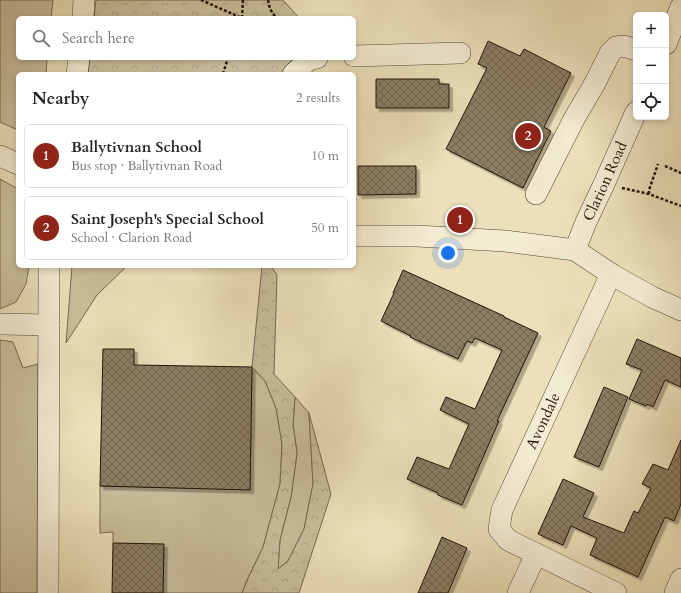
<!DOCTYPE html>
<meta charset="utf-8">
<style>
body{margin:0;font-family:Cardo,serif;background:#f2f2f2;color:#222}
.controls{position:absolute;right:12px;top:12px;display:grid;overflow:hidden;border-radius:6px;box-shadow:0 2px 6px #0003}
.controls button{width:36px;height:36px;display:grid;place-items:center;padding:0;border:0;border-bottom:1px solid #e0e0e0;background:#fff;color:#222;font:20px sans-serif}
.you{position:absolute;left:448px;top:253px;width:14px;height:14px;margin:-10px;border:3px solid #fff;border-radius:50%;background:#1a73e8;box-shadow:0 0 0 6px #1a73e833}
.badge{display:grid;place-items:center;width:26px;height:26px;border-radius:50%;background:#8f2418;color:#fff;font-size:13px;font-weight:700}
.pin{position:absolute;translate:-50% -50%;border:2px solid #fff;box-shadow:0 1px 4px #0006}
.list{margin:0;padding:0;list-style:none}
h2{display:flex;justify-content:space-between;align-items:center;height:52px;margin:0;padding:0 16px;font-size:17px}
h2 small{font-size:13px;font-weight:400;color:#767676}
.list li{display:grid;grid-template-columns:26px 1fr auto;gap:12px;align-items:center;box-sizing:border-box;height:64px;margin:0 8px 8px;padding:0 8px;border:1px solid #e0e0e0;border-radius:6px}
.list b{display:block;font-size:15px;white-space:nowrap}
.list p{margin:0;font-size:13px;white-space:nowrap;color:#767676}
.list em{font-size:13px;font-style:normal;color:#767676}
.icon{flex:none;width:22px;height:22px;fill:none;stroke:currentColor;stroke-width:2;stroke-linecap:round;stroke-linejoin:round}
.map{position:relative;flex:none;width:681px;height:593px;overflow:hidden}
.search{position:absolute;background:#fff;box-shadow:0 2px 6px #0003;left:16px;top:16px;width:340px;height:44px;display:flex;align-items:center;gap:10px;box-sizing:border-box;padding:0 14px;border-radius:6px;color:#767676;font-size:15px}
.panel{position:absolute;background:#fff;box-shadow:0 2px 6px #0003;left:16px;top:72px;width:340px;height:196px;border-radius:6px}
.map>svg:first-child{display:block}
</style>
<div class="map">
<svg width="681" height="593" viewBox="0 0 681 593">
<defs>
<pattern id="forest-crowns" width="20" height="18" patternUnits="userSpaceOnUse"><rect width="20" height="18" fill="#c9bd9c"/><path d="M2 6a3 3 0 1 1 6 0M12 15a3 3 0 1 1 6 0" fill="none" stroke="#aca185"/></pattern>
<pattern id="building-cross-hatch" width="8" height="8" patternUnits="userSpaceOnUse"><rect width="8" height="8" fill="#8b7d64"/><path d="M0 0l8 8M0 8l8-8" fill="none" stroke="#716550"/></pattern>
<filter id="shadow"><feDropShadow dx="3.5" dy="3.5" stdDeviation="0" flood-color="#0004"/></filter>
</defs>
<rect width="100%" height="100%" fill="#ece0ba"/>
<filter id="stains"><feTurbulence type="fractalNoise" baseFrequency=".005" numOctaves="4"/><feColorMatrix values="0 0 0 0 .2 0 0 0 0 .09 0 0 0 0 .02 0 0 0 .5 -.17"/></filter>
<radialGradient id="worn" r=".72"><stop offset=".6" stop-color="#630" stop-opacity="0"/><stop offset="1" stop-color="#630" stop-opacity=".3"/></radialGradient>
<g fill="#c9bd9c" stroke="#756852">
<path d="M 0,0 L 53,0 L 51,18 L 18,18 L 18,58 L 47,58 L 46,74 L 18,74 L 18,130 L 0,122 Z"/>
<path d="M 0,179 L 18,189 L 18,266 L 29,266 L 26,284 L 16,302 L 0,309 Z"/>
<path d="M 72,266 L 127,266 L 97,295 L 66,343 Z"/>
<path d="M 0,340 L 13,342 L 23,368 L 38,364 L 37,593 L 0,593 Z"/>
<path d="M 252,367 L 265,381 L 276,408 L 282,444 L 280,484 L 263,547 L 248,578 L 242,593 L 163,593 L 113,543 L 113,532 L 100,533 L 100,486 L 250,489 Z"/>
<path d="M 295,397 L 309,413 L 313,484 L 304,529 L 288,561 L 278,569 L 280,540 L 291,497 L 297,453 L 293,424 Z"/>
</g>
<g fill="url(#forest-crowns)" stroke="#756852">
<path d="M 96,0 L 283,0 L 299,18 L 94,18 Z"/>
<path d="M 90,58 L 293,58 L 282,74 L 88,74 Z"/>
<path d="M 262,266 L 271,266 L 277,275 L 274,374 L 295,397 L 293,424 L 297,453 L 291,497 L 280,540 L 278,569 L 288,561 L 304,529 L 313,484 L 309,413 L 331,494 L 299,593 L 242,593 L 248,578 L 263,547 L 280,484 L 282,444 L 276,408 L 265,381 L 252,367 Z"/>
</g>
<g fill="url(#building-cross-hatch)" stroke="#211207" filter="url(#shadow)">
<path d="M 488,41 L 520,56 L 524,49 L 571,73 L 544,127 L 551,131 L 523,188 L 446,149 L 487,68 L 478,64 Z"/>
<path d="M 376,79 L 439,79 L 439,84 L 449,84 L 449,108 L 376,108 Z"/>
<path d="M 358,166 L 416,166 L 416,194 L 358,195 Z"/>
<path d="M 403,270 L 504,316 L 504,317 L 538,333 L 497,421 L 499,421 L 462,505 L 438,495 L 438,493 L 407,479 L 417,457 L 449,469 L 469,424 L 440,410 L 446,397 L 475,409 L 502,350 L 475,338 L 472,343 L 467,341 L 458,359 L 410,337 L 411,336 L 381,321 L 394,293 L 393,293 Z"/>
<path d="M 637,339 L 681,358 L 681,387 L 665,380 L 653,407 L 647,404 L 646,406 L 629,399 L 642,370 L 626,364 Z"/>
<path d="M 103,349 L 134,349 L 134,365 L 252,367 L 250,490 L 100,486 Z"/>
<path d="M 604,387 L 628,397 L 599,467 L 574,457 Z"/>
<path d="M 681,440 L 681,504 L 674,521 L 665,517 L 638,577 L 590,555 L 597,538 L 571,526 L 563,545 L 538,534 L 563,479 L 594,493 L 583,517 L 624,533 L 634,511 L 638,513 L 651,488 L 642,484 L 653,464 L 668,470 Z"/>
<path d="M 442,537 L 467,548 L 448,593 L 418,593 Z"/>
<path d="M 113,543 L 164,544 L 163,593 L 112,593 Z"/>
</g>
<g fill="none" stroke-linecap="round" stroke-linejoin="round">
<defs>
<g id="minor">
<path d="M 83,18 L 84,0"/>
<path d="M 666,44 L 681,7"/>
<path d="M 354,56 L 460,53"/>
<path d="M 77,74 L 79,58"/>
<path d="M 293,74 L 310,59 L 317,58"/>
<path d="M 0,156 L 18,164"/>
<path d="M 536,194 L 574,119 L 595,83 L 610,53 L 616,47 L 624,46 L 636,50"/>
<path d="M 354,236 L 417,236 L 505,241 L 575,250 L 611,274 L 652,297 L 681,310"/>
<path id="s1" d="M 575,250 L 586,222 L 604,184 L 636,112"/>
<path d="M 611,274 L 502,510 L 499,529 L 508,540 L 616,593"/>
<path d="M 0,324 L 49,325"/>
<path d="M 48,593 L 49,266"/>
<path d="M 518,593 L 536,554"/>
<path d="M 675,593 L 681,579"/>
</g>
</defs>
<use href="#minor" stroke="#544634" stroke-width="22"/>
<g stroke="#211207" stroke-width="2.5" stroke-dasharray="3 2" stroke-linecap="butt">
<path d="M 201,0 L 242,18"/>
<path d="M 268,0 L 270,9 L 276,18"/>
<path d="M 242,18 L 243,0"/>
<path d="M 223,74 L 228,58"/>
<path d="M 665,166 L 681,173"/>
<path d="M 622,188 L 649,194 L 681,206"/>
<path d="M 649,194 L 649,190 L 658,164"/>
</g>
<use href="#minor" stroke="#f3ebd2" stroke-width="21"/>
</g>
<g text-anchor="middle" stroke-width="3" stroke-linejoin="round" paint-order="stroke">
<g font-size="15" fill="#211207" stroke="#f3ebd2">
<text dy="5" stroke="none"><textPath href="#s1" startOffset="75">Clarion Road</textPath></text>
<text transform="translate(543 421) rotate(-65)" y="5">Avondale</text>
</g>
</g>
<rect width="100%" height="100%" filter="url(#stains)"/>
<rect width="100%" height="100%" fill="url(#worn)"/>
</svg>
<div class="controls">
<button>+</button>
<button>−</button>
<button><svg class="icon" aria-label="locate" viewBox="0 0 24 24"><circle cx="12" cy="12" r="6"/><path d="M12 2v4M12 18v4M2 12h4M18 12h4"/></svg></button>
</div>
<div class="you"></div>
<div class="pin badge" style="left:460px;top:220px">1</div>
<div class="pin badge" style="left:528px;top:136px">2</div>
<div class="search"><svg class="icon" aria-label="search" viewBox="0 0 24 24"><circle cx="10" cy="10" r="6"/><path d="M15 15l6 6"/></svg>Search here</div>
<section class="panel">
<h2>Nearby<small>2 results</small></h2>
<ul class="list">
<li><span class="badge">1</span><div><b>Ballytivnan School</b><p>Bus stop · Ballytivnan Road</p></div><em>10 m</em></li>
<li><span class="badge">2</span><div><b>Saint Joseph's Special School</b><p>School · Clarion Road</p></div><em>50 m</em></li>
</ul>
</section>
</div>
